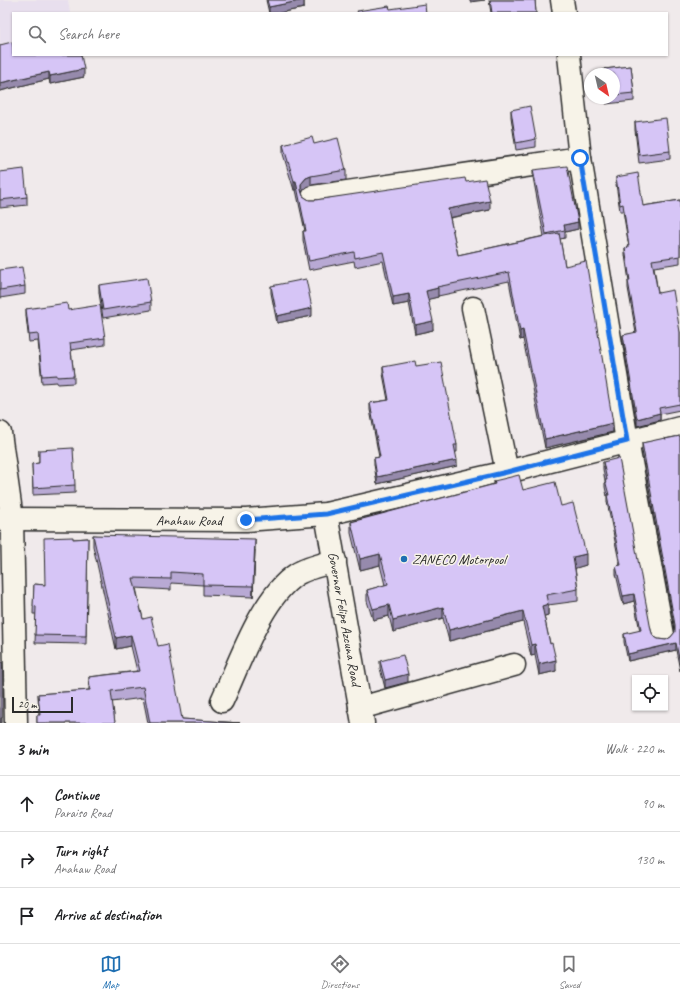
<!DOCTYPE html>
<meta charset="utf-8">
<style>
body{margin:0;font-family:Caveat,sans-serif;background:#f2f2f2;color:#202124}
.controls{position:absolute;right:12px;bottom:12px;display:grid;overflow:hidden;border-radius:0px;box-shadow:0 1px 3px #0004}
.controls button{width:36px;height:36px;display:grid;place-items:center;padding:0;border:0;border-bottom:1px solid #e0e0e0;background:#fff;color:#202124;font:20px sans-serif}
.compass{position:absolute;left:584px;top:68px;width:36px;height:36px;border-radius:50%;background:#fff;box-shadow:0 1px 3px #0004;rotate:146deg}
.scale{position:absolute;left:12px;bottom:10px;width:61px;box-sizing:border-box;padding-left:4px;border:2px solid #2b2b2b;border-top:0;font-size:11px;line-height:14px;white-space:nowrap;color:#2b2b2b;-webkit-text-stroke:3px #f7f3e8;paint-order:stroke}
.stop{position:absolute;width:12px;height:12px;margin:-9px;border:3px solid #1a73e8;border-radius:50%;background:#fff}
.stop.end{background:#1a73e8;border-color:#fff;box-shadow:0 1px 4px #0008}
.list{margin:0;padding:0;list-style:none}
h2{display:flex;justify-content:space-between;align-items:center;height:52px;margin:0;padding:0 16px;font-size:17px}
h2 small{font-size:13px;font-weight:400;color:#757577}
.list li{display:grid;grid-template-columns:26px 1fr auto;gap:12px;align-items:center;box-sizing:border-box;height:56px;padding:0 16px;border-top:1px solid #e0e0e0}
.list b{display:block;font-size:15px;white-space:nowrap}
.list p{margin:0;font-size:13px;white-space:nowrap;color:#757577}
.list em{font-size:13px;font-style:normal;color:#757577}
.icon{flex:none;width:22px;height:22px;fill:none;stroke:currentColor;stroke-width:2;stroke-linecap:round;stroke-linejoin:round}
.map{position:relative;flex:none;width:680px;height:723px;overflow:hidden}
.search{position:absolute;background:#fff;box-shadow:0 1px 3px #0004;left:12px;right:12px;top:12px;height:44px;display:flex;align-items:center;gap:10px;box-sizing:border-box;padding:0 14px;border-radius:0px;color:#757577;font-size:15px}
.sheet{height:220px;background:#fff}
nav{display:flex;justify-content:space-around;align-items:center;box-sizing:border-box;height:56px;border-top:1px solid #e0e0e0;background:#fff;font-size:11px;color:#757577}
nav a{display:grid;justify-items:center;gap:2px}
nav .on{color:#1f6fb2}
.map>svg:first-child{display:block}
</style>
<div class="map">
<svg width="680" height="723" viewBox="0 0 680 723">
<rect width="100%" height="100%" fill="#f0eaeb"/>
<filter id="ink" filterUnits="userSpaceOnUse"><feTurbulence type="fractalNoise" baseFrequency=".025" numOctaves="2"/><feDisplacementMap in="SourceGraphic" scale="8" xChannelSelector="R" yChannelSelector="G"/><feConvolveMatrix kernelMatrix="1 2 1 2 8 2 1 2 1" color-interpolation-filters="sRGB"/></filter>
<g filter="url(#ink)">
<path fill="#e8dfee" d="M 0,0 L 68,0 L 70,13 L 13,13 L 13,41 L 0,44 Z"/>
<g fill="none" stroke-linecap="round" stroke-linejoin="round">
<defs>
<g id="minor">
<path d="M 562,0 L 564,13"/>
<path d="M 569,55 L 580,158 L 627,441 L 663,635"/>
<path d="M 313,197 L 580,158"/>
<path d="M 473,308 L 507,472"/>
<path d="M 0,433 L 12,519 L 16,723"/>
<path d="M 326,514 L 363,723"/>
<path d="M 0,519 L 246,520 L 326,514 L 507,472 L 680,428"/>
<path d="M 222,701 C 239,664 262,596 297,574 C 307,568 324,564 335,561"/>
<path d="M 360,708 L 514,665"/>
</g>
</defs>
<use href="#minor" stroke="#2b2b2b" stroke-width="25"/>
<use href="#minor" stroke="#f7f3e8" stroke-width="22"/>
</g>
<g fill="#b8a9d4" stroke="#2b2b2b">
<path d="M 266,0 L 304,0 L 304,8 L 279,13 L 269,13 Z"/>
<path d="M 470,0 L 485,0 L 470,2 Z"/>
<path d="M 489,0 L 535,0 L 536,13 L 491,13 Z"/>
<path d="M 0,45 L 13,55 L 84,77 L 50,84 L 49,79 L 0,91 Z"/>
<path d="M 631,66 L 634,93 L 634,101 L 606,104 L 606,98 L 614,98 L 614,74 L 604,74 L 604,69 Z"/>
<path d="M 511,110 L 536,139 L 536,147 L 516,150 L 511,117 Z"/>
<path d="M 635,122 L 670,151 L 670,159 L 639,163 L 635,130 Z"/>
<path d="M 314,144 L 346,170 L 346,180 L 311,185 L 306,187 L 302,192 L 303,196 L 309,200 L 315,200 L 466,182 L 490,210 L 450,218 L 458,255 L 544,236 L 533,177 L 533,170 L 578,229 L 565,232 L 565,238 L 560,239 L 565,266 L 613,432 L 545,448 L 523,339 L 520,340 L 509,281 L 438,296 L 438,297 L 428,299 L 433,330 L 415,334 L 409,303 L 393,306 L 383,261 L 355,267 L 354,261 L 309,270 L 303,240 L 303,231 L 305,231 L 296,190 L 294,190 L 283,154 L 283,145 Z"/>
<path d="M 0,172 L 27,197 L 27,205 L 0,208 Z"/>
<path d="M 616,177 L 643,206 L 680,200 L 680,263 L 654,267 L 658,293 L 680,332 L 680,410 L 660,414 L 660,420 L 637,426 L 623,342 L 623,335 L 636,333 L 628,288 L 628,281 L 629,281 L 625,255 L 625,248 L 629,247 L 623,211 L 620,211 L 616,184 Z"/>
<path d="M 0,270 L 25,286 L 25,294 L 0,298 Z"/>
<path d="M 99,285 L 151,302 L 151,310 L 103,318 L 99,293 Z"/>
<path d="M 271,286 L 312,316 L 277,323 L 271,293 Z"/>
<path d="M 26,309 L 68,310 L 105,338 L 105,345 L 71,350 L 74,376 L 74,383 L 57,384 L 57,382 L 42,383 L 38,341 L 29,342 L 26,316 Z"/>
<path d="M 416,366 L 457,445 L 457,452 L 455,452 L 457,466 L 377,484 L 374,464 L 374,458 L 379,457 L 370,410 L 370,403 L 388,400 L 383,374 L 383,367 Z"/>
<path d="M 680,436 L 680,671 L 676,650 L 628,661 L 624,642 L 624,634 L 640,631 L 634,601 L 623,604 L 616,574 L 616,566 L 620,566 L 607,502 L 607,496 L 605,487 L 605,481 L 603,469 L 603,462 L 651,630 L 653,636 L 658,639 L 666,640 L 671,637 L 675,632 L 675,630 L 642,451 L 642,443 Z"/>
<path d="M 39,450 L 75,485 L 75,493 L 33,495 L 32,464 L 39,463 Z"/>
<path d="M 494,481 L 523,490 L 561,506 L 586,565 L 575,568 L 578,589 L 578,601 L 548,605 L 548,615 L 544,616 L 556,671 L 539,675 L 535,655 L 531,656 L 523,622 L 449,641 L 443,618 L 393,632 L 389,616 L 373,620 L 367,601 L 367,590 L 385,585 L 380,565 L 360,570 L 351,533 L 351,522 L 494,484 Z"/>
<path d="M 93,535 L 255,550 L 253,597 L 203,595 L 203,585 L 171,583 L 171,590 L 136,588 L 143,619 L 158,646 L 182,719 L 240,723 L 148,723 L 143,698 L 112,702 L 115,723 L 37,723 L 37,715 L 39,715 L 38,694 L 89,690 L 89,677 L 137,671 L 131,646 L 116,649 L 93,546 Z"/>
<path d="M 88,538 L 86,644 L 35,643 L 36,614 L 33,614 L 34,584 L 45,585 L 73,539 Z"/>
<path d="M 380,661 L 408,682 L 385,688 L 380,668 Z"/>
<path d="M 2,662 L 2,723 L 0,723 Z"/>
</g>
<g fill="#968aac" stroke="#2b2b2b">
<path d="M 304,0 L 304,8 L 279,13 L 269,13 L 269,7 Z"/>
<path d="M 84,69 L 84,77 L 50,84 L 50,76 Z"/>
<path d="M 49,72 L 49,79 L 0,91 L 0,83 Z"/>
<path d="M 311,176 L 311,185 L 306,187 L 301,193 L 301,184 L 306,178 Z"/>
<rect x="294" y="181" width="2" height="9"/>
<path d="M 490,201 L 490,210 L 448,218 L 448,209 Z"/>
<path d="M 578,222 L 578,229 L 565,232 L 564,225 Z"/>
<path d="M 438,288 L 438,297 L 426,300 L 426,291 Z"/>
<path d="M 409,294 L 409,303 L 393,306 L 393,297 Z"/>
<path d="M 312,308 L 312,316 L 277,323 L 277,316 Z"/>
<path d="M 433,321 L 433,330 L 415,334 L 415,325 Z"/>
<path d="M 523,330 L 523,339 L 520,340 L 520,331 Z"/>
<path d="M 660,413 L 660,420 L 637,426 L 637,419 Z"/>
<path d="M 613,423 L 613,432 L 545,448 L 545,439 Z"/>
<path d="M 457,460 L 457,466 L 377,484 L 377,477 Z"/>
<path d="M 255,539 L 255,550 L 253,597 L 253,586 Z"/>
<path d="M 380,554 L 380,565 L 360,570 L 360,559 Z"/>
<path d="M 586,554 L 586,565 L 573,569 L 573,557 Z"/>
<path d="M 634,594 L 634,601 L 623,604 L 623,596 Z"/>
<path d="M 548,604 L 548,615 L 542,617 L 542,606 Z"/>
<path d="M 389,605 L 389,616 L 373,620 L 373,609 Z"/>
<path d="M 443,607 L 443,618 L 393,632 L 393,620 Z"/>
<path d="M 523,611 L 523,622 L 449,641 L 449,630 Z"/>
<path d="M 131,635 L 131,646 L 116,649 L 116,638 Z"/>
<path d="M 676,643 L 676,650 L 628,661 L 628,654 Z"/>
<path d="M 535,644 L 535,655 L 531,656 L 531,645 Z"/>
<path d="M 556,660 L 556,671 L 539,675 L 539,664 Z"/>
<path d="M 408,674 L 408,682 L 385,688 L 385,680 Z"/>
</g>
<g fill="#d6c5f6" stroke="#2b2b2b">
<path d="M 267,0 L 304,0 L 269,7 Z"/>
<path d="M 490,0 L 535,0 L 536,13 L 492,13 Z"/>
<path d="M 425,4 L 426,13 L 358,13 L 357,11 L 389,6 L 390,9 Z"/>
<path d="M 12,42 L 13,48 L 13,55 L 81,55 L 84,69 L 50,76 L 49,72 L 0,83 L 0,45 Z"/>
<path d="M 631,66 L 634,93 L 614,95 L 614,74 L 604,74 L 604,69 Z"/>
<path d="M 530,106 L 536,139 L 516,143 L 511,110 Z"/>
<path d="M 666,118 L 670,151 L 639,155 L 635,122 Z"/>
<path d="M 312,137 L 314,144 L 338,138 L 346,170 L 311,176 L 306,178 L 301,184 L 301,190 L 303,196 L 309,200 L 315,200 L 465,178 L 466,182 L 485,179 L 490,201 L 448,209 L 458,255 L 559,233 L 565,266 L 586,261 L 613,423 L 545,439 L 523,330 L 520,331 L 509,272 L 437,287 L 438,288 L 426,291 L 433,321 L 415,325 L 409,294 L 393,297 L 383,252 L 355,258 L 354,252 L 309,261 L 303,231 L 306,231 L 296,181 L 294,181 L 283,145 Z"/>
<path d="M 567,166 L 578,222 L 564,225 L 565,230 L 546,234 L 533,170 Z"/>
<path d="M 24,169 L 27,197 L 0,200 L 0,172 Z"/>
<path d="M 638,173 L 643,206 L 680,200 L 680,256 L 652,260 L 658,293 L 673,290 L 680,332 L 680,404 L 659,408 L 660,413 L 637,419 L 623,335 L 637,332 L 628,281 L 630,281 L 625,248 L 629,247 L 623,204 L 620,205 L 616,177 Z"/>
<path d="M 22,267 L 25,286 L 0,290 L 0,270 Z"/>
<path d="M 147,278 L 151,302 L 103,310 L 99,285 Z"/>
<path d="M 306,279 L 312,308 L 277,316 L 271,286 Z"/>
<path d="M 67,303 L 68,310 L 100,305 L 105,338 L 70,343 L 74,376 L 57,377 L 57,375 L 42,376 L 38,334 L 29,335 L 26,309 Z"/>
<path d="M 415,361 L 416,366 L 441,362 L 457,445 L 454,445 L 457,460 L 377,477 L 374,458 L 380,457 L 370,403 L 389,400 L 383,367 Z"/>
<path d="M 680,436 L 680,664 L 676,643 L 628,654 L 624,634 L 641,630 L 634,594 L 623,596 L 616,566 L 621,565 L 607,495 L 609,495 L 605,480 L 607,480 L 603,462 L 619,458 L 651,630 L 653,636 L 658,639 L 666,640 L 671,637 L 675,632 L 675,625 L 642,443 L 665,438 L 665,439 Z"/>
<path d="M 73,448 L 75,485 L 33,488 L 32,464 L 39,463 L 39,450 Z"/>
<path d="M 519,475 L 523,490 L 555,482 L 561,506 L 573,503 L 586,554 L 573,557 L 578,589 L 546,595 L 548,604 L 542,606 L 550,644 L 552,643 L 556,660 L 539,664 L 535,644 L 531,645 L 523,611 L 449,630 L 443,607 L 393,620 L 389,605 L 373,609 L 367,590 L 388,584 L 380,554 L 360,559 L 351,522 L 495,484 L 494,481 Z"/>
<path d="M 93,535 L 255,539 L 253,586 L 203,585 L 203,574 L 171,572 L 171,579 L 133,578 L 143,619 L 151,617 L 158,646 L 168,644 L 182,719 L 240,723 L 150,723 L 143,687 L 111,691 L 115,723 L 37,723 L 37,715 L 40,715 L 38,694 L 90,690 L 89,677 L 140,671 L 131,635 L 116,638 Z"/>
<path d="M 73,537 L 73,539 L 88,538 L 86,636 L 35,635 L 36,607 L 33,606 L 34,584 L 45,585 L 44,538 Z"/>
<path d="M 403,655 L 408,674 L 385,680 L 380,661 Z"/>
<path d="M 0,662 L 2,662 L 2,718 L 1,718 L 1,723 L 0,723 Z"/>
</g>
</g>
<g fill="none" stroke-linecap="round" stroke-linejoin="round" filter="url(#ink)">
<path stroke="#1a73e8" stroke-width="5" d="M 246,520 L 326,514 L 507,472 L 627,441 L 580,158"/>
</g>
<circle fill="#1f6fb2" stroke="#f7f3e8" stroke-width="1.5" cx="404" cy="559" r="4"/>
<g text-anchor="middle" stroke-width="3" stroke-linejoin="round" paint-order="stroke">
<g font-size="14" fill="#2b2b2b" stroke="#f7f3e8">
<text x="189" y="525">Anahaw Road</text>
<text transform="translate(345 619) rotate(80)" y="5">Governor Felipe Azcuna Road</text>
</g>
<g font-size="14" fill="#2b2b2b" stroke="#f7f3e8" text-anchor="start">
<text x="412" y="564">ZANECO Motorpool</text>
</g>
</g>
</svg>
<div class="controls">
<button><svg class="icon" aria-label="locate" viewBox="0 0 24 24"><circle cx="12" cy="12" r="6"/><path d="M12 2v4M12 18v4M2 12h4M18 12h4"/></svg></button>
</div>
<svg class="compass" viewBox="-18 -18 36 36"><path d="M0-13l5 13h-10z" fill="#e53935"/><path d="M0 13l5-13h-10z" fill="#757577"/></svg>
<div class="scale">20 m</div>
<div class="stop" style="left:580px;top:158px"></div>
<div class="stop end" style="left:246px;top:520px"></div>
<div class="search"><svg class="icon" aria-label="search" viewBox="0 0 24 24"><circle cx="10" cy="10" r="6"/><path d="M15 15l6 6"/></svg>Search here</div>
</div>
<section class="sheet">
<h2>3 min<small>Walk · 220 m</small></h2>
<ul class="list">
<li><svg class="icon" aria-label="ahead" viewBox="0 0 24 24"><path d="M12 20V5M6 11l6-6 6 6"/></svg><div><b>Continue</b><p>Paraiso Road</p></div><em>90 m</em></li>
<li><svg class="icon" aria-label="right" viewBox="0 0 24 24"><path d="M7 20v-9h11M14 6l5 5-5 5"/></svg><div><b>Turn right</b><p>Anahaw Road</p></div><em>130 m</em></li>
<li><svg class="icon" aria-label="arrive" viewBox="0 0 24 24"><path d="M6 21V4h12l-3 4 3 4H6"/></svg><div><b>Arrive at destination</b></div></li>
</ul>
</section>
<nav>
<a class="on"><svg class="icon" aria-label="map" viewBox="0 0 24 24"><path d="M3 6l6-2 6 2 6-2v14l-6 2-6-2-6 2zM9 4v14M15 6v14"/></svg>Map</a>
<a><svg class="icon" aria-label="directions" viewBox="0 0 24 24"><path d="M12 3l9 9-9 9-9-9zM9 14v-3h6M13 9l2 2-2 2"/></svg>Directions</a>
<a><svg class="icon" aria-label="saved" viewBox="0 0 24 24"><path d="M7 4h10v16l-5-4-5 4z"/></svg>Saved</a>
</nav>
